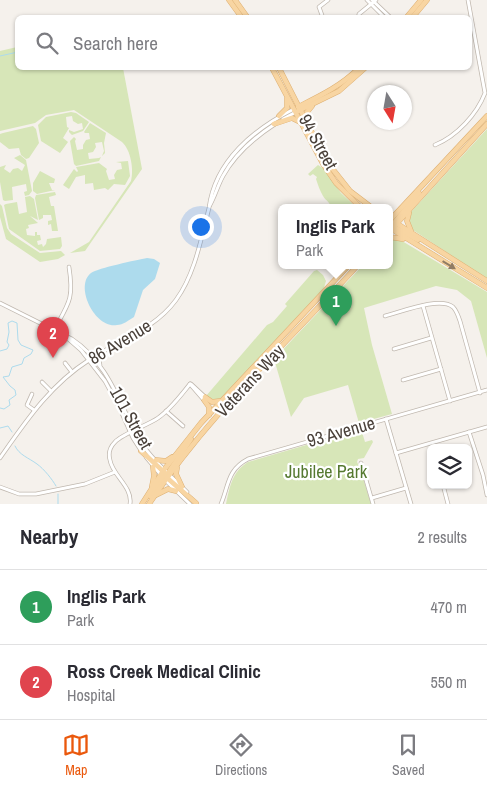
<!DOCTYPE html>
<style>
body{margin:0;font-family:"Archivo Narrow",sans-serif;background:#f7f7f7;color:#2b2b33}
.controls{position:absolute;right:15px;bottom:15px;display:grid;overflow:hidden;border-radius:8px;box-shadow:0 1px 4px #0004}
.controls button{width:45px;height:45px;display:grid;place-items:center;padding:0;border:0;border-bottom:1px solid #e1e1e2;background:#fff;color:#2b2b33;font:25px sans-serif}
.compass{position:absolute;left:367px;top:85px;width:45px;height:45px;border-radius:50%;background:#fff;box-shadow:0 1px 4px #0004;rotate:169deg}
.you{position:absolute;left:200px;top:226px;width:18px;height:18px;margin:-12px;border:4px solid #fff;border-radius:50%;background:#1a73e8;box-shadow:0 0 0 8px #1a73e833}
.badge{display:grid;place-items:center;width:32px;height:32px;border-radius:50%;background:#ea580c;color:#fff;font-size:16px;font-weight:700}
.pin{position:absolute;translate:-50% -41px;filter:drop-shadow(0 1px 2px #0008)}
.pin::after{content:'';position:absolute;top:26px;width:18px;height:15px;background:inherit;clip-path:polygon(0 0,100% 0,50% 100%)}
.popup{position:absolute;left:278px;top:204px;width:115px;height:65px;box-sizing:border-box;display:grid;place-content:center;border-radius:8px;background:#fff;filter:drop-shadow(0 1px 4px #0005);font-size:16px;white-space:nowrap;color:#7c7c81}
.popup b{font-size:19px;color:#2b2b33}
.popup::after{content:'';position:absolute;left:50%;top:100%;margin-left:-10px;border:10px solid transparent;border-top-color:#fff}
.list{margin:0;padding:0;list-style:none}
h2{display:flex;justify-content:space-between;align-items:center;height:65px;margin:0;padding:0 20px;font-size:21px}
h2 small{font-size:16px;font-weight:400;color:#7c7c81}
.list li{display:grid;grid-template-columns:32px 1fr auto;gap:15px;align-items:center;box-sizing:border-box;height:75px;padding:0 20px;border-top:1px solid #e1e1e2}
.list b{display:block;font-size:19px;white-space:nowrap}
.list p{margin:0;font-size:16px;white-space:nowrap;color:#7c7c81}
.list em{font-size:16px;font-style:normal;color:#7c7c81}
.icon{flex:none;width:28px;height:28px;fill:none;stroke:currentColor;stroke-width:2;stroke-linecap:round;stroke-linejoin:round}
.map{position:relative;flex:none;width:487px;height:504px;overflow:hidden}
.search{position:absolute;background:#fff;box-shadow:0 1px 4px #0004;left:15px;right:15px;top:15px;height:55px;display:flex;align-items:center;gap:12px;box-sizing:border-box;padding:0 18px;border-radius:8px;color:#7c7c81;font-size:19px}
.sheet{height:215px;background:#fff}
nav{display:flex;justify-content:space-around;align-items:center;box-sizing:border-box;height:70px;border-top:1px solid #e1e1e2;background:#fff;font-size:14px;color:#7c7c81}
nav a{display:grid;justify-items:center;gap:2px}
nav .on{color:#ea580c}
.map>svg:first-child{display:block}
</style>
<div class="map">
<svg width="487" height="504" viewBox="0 0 487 504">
<rect width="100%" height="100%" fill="#f5f1ec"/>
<g fill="#d7e6b8">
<path d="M 17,47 L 18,68 L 123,68 L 142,169 L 85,251 L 70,253 L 89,242 L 131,181 C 134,170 131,150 122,142 L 74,110 L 46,115 L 35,123 L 0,131 L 0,51 Z"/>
<path d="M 71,112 L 76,113 L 89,122 L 83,131 L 72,135 L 69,132 L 69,130 L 74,132 L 83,129 L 82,123 L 78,124 L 73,121 L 72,116 L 66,117 L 67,127 L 69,128 L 63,138 L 68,142 L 60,153 L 41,141 L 38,125 L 46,117 Z"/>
<path d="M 90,123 L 106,133 L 104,143 L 105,153 L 102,156 L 104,151 L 102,142 L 95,143 L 96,147 L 93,152 L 88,153 L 89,159 L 99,158 L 101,157 L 99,161 L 76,166 L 74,164 L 70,141 L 74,137 L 76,139 L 75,141 L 77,150 L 83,149 L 83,145 L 86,140 L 90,139 L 89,133 L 85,133 L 84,132 Z"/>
<path d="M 33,126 L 36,129 L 39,143 L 29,158 L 26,159 L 21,155 L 19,148 L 9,149 L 0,142 L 0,134 L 3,133 Z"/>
<path d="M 487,129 L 487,279 L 413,230 L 408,222 L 410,213 Z"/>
<path d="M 20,155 L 26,160 L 32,191 L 29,195 L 25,196 L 24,192 L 27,191 L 26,184 L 12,187 L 13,200 L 5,201 L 3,200 L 0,182 L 0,167 L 6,165 L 4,169 L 10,173 L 13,169 L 18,168 L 22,171 L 25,165 L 14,158 Z"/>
<path d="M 128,161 L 130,176 L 125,185 L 114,184 L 108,190 L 105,188 L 94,190 L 93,183 L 85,184 L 85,175 L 76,177 L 69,189 L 63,185 L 74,169 L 77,172 L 78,171 L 76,167 L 99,163 L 107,169 L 106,171 L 109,180 L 115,179 L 114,175 L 117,170 L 122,169 L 121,163 L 116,162 Z"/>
<path d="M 318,165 L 324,169 L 341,193 L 356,207 L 331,207 C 330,202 326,201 323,196 C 320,191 318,185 316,179 L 317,177 L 313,174 L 310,176 L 308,174 Z"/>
<path d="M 40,171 L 55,179 L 54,183 L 49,183 L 52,190 L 55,190 L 37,194 L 33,191 L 33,183 Z"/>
<path d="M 55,192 L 56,195 L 49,197 L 51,206 L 54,206 L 58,231 L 52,231 L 51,224 L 48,225 L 48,221 L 52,220 L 51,215 L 43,215 L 43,218 L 39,220 L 35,198 L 36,195 Z"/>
<path d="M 30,196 L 34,199 L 38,220 L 30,216 L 38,223 L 28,225 L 29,228 L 26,229 L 27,235 L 35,236 L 35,232 L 37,232 L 37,235 L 40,235 L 41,240 L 37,241 L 38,245 L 42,244 L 43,247 L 46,244 L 47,239 L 61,237 L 62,246 L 60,249 L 40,251 L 9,229 L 4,205 L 6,204 L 17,202 L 19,214 L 27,212 L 25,197 Z"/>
<path d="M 0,204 L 2,206 L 7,228 L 11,234 L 40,253 L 61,251 L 65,255 L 58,259 L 40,262 L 6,239 L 0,217 Z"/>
<path d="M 397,238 L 487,292 L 487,358 L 471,301 L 457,290 L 436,286 L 364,308 L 372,345 L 392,414 L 359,423 L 348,385 L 304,398 L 291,417 L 274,359 L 363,265 L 390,265 L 390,239 Z"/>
<path d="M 317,270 L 323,275 L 326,281 L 323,291 L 220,399 L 214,401 L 206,396 L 267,325 L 273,322 L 287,306 L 285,304 L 314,271 Z"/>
<path d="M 361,429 L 365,442 L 372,440 L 373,442 L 364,458 L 358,459 L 357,462 L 360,468 L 371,504 L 226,504 C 230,486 232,472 248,462 Z"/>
</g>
<path fill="#addbed" d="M 147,258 L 154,259 L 160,263 L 155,279 L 143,290 L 134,317 C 129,320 123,325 117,325 C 95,329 74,286 91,273 C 98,268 137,260 147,258 Z"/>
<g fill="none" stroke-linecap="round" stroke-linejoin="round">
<g stroke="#addbed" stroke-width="1">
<path d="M 0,56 L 18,52"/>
<path d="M 0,351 L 7,349 L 9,345 L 7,342 L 9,332 L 8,323 L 12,321 L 17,323 L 18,340 L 21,345 L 33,350 L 31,354 L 24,358 L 22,364 L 12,367 L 9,376 L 3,377 L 10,386 L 15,390 L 16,395 L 9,400 L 10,405 L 4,409 L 0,408"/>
<path d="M 0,428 L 8,426 L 12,432"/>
<path d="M 15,446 C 19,455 29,458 37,464 C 44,469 52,479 56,486"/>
<path d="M 58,494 L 58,504"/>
</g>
<defs>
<g id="minor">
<path d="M 367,0 L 385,18"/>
<path d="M 372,0 L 391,18"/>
<path d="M 323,18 L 319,7 L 328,0"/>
<path d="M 358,18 L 359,14 L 376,0"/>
<path d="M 283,119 L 296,112"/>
<path d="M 435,145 C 457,136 477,114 485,93 L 468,0"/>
<path d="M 210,205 C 215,196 218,185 223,176 C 235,154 255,137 275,124"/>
<path d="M 0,303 L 72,339 C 111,365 120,408 142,444 C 154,462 172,477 187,492"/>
<path d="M 423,306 L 450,401"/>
<path d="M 385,316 C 401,312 440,296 453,307 C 457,311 458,316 460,321 L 480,393"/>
<path d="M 54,330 C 69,303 74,299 69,267"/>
<path d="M 65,336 L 81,350 L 105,381 L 120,409 L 133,438 L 142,452"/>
<path d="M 394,349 L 431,338"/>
<path d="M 65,363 L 72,372"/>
<path d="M 100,365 L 99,360 L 103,352"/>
<path d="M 403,380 L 441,369"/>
<path d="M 42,382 L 51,391"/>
<path d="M 190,384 L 203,399"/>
<path d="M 191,384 L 205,397"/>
<path d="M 32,394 L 27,405 L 34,410"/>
<path d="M 166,411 L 183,426"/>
<path d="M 386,419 L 411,504"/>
<path d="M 469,432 L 483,475 L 487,495"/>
<path d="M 396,453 L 487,427"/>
<path d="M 146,457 L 161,475"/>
<path d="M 0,458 C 26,421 50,385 89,360 C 119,340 154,330 176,300 C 195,274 201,239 209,208 C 215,161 254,129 294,109"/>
<path d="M 361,463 L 373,504"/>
<path d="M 165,480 L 190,504"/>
<path d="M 443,485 L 448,504"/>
<path d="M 0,487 L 19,494 L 36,494 L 85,484 L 115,472"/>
<path d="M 372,498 L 406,488"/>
<path d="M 130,504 C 133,487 112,475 110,460 C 108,453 110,447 115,442 C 122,434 148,425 158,418 C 171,409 181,395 190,384"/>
<path d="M 221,504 C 229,485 227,470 248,459 L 487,390"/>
</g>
<g id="major">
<path d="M 229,0 L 242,18"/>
<path d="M 235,0 L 248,18"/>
<path d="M 406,18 L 421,0"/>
<path d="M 412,18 L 427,0"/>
<path d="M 272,68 L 323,164 L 336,183 L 360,207"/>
<path d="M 279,68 L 327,162 L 350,191 L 371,207"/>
<path d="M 298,107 C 320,96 341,86 359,68"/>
<path d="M 298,111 L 339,91 L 365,68"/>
<path d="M 279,116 L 287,108 L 287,99"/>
<path d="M 308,122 L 307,112 L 312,106"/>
<path d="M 274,124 L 292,118 L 300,122"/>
<path d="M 409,213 L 407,221 L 411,231"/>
<path d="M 390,220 L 487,116"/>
<path d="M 394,223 L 419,193"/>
<path d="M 396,223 L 487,281"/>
<path d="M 392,226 L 418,240"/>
<path d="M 390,228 L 487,288"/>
<path d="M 390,231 L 487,124"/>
<path d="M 390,237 L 403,239"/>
<path d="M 205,397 L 212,402 L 220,401"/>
<path d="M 204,400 L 209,407 L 209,415"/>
<path d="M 141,451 L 164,472"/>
<path d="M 156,460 L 166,461 L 172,457"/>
<path d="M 177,468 L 176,474 L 182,487"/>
<path d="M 166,476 L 191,439"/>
<path d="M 166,477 L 196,503"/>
<path d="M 152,486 L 154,476 L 153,467"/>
<path d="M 156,495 L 168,489 L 176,491"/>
<path d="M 151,497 L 165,473"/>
<path d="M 142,504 L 163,471 L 201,423 L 349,265"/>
<path d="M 149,504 C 208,415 287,343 358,265"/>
</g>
</defs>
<use href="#minor" stroke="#c0b8af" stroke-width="4.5"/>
<use href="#major" stroke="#deb072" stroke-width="5.5"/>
<use href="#minor" stroke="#fff" stroke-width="3"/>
<use href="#major" stroke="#f8d5a2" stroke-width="4.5"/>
</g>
<defs><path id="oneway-solid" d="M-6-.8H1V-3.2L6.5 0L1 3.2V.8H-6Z" transform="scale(1.25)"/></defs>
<use fill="#907c64" href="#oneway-solid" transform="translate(449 265) rotate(31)"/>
<g text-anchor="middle" stroke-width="4.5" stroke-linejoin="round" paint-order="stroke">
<g font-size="18" fill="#4a413a" stroke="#fff">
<text transform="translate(318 142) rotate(61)" y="6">94 Street</text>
<text transform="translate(120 342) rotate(-31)" y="6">86 Avenue</text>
<text transform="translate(250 381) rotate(-47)" y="6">Veterans Way</text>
<text transform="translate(131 418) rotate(61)" y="6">101 Street</text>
<text transform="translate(341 432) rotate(-16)" y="6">93 Avenue</text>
</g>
<g font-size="18" fill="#557930" stroke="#fff">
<text x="326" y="478">Jubilee Park</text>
</g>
</g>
</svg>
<div class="controls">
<button><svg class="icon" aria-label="layers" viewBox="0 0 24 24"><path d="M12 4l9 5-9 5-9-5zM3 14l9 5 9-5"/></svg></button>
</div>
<svg class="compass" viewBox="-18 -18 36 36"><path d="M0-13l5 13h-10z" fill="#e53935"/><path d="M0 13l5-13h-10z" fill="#7c7c81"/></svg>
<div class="you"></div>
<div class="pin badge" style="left:336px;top:326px;background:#2e9e5b">1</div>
<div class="popup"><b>Inglis Park</b>Park</div>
<div class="pin badge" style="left:53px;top:358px;background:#e0444e">2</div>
<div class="search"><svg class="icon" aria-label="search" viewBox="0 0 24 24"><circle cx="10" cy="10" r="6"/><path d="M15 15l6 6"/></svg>Search here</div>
</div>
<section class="sheet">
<h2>Nearby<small>2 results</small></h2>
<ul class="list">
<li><span class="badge" style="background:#2e9e5b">1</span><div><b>Inglis Park</b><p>Park</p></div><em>470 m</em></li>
<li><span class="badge" style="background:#e0444e">2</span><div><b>Ross Creek Medical Clinic</b><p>Hospital</p></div><em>550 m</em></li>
</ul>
</section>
<nav>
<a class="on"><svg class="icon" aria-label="map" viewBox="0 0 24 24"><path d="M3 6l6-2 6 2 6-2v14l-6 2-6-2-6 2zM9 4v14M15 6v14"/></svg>Map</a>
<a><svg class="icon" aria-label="directions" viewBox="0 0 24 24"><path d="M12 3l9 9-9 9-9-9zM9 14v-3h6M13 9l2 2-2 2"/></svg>Directions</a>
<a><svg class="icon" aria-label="saved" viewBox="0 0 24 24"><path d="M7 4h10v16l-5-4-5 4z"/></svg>Saved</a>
</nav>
